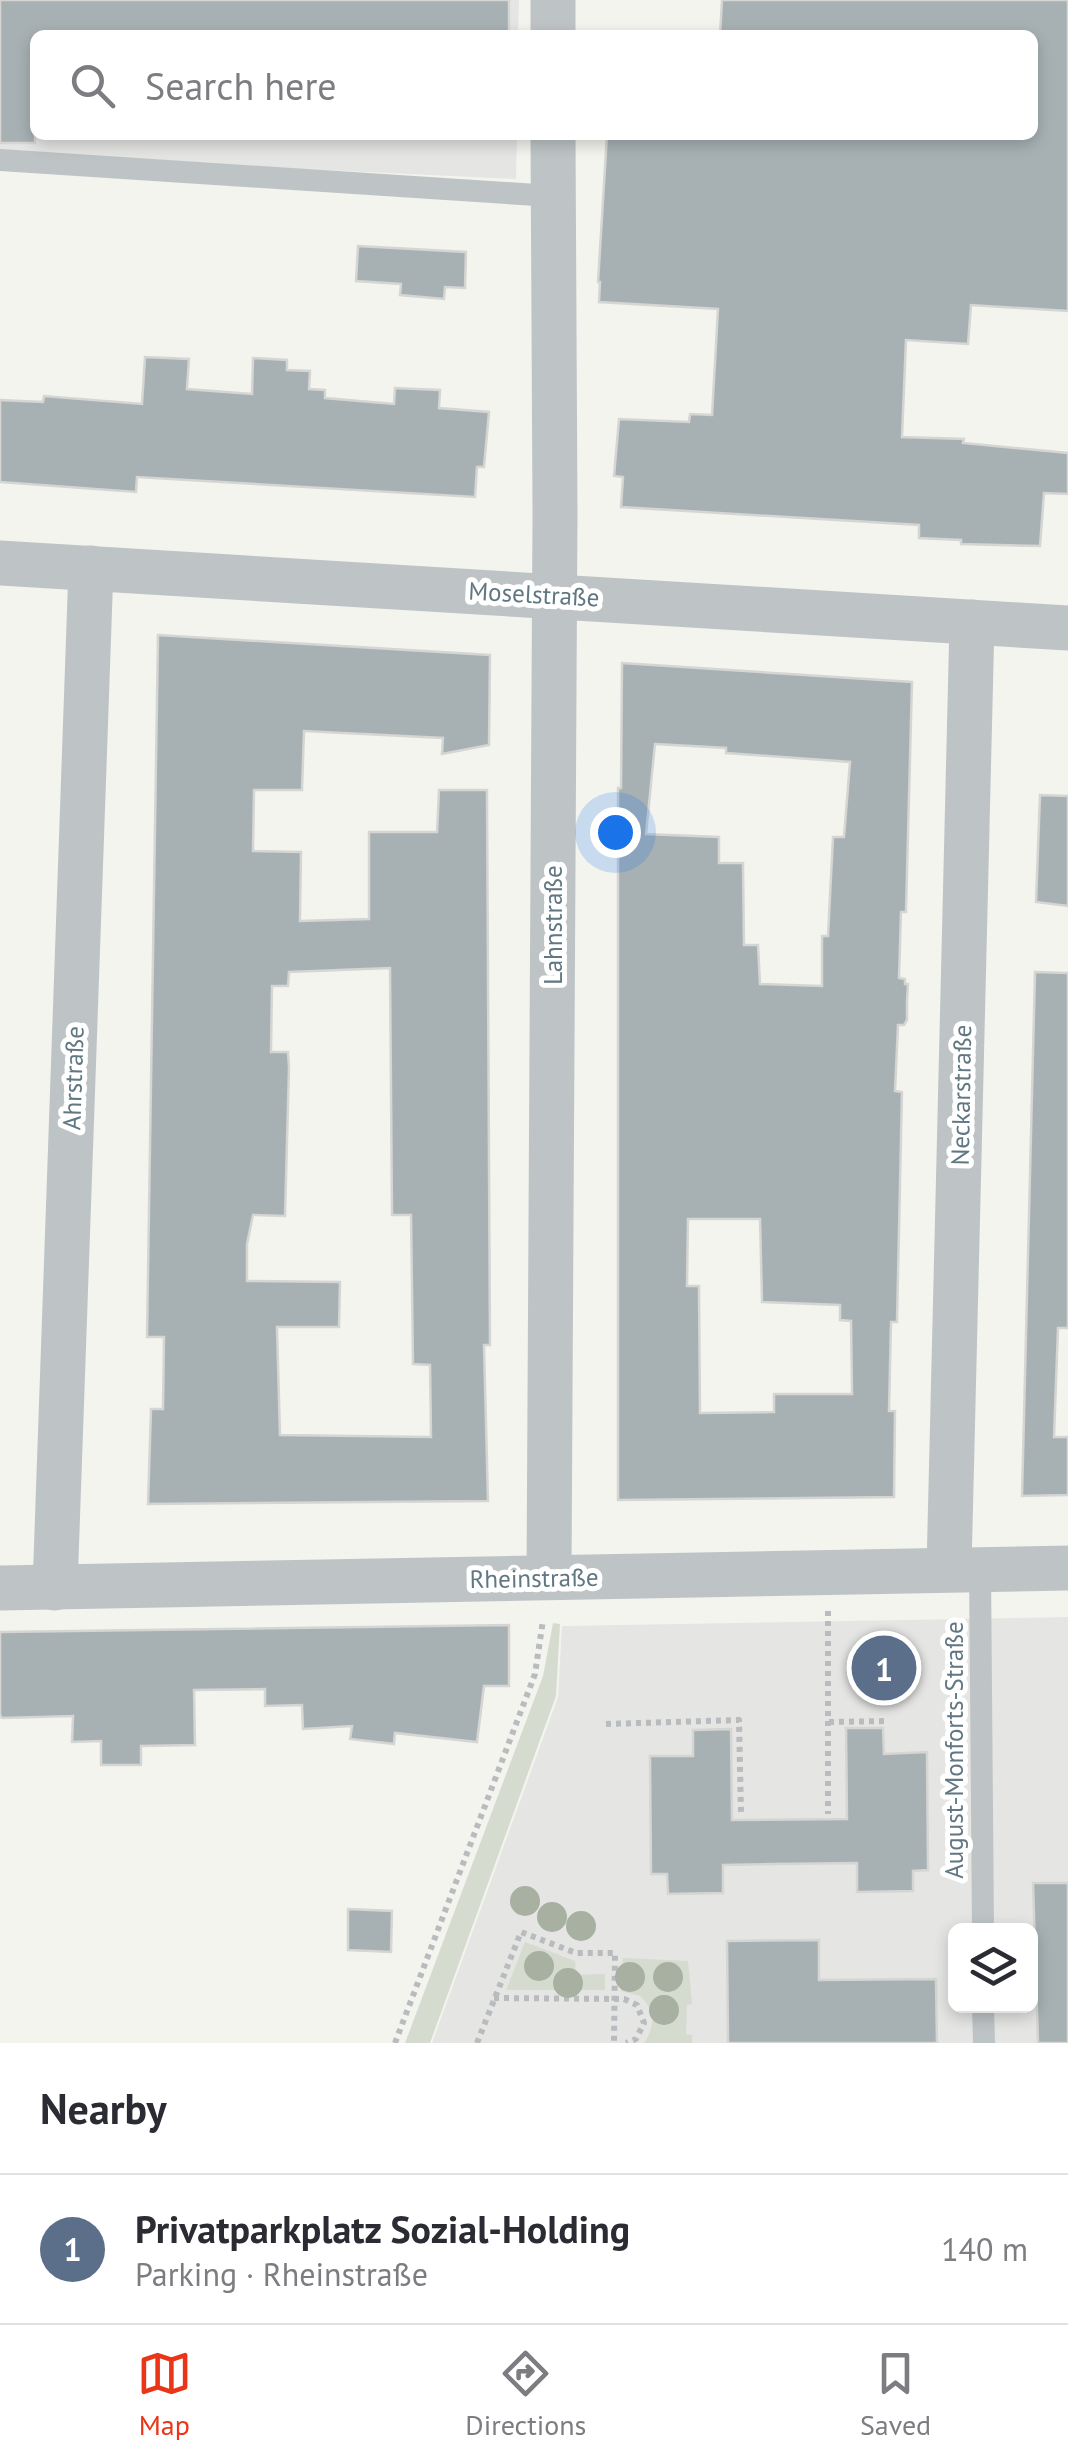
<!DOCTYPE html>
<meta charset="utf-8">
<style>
body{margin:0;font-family:"PT Sans",sans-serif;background:#f2f2f3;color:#2b2b33}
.controls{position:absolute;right:30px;bottom:30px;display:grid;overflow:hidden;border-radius:15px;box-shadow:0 5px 15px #0003}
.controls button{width:90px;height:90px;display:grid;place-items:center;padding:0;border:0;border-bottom:2px solid #e1e1e2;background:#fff;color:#2b2b33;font:50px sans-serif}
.you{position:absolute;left:615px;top:832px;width:35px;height:35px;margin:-25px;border:8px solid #fff;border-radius:50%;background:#1a73e8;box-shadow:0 0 0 15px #1a73e833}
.badge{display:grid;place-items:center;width:65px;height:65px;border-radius:50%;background:#eb3519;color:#fff;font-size:32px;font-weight:700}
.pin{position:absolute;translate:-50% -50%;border:5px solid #fff;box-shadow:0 2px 10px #0006}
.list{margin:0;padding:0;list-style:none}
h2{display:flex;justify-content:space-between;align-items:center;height:130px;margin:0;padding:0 40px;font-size:42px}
h2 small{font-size:32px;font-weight:400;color:#7c7c81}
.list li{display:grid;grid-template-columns:65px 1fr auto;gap:30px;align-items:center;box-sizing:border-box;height:150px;padding:0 40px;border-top:2px solid #e1e1e2}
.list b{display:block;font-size:38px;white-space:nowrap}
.list p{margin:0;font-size:32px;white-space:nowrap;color:#7c7c81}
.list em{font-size:32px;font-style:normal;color:#7c7c81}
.icon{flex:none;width:55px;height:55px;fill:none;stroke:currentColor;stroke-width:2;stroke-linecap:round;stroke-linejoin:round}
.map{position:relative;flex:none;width:1068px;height:2043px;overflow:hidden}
.search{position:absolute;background:#fff;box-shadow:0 5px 15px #0003;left:30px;right:30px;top:30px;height:110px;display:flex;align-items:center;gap:25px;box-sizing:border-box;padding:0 35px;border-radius:15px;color:#7c7c81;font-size:38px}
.sheet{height:280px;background:#fff}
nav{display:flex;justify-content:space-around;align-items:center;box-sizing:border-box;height:140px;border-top:2px solid #e1e1e2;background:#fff;font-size:28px;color:#7c7c81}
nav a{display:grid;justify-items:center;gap:5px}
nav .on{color:#eb3519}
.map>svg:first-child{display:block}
</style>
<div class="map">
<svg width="1068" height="2043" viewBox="0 0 1068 2043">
<rect width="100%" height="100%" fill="#f4f4ef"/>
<g fill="#e5e5e3" fill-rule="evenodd">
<path d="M 0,0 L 519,0 L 518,35 L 35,35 L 35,135 L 517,135 L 516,179 L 0,155 Z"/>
<path d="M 1068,1617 L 1068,2043 L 432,2043 L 558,1697 L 562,1626 ZM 956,1930 L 1030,1930 L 1030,2006 L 956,2006 Z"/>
</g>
<g fill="#d6dbd0">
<path d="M 553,1623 L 560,1624 L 556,1696 L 430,2043 L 405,2043 L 543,1676 Z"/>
<path d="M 525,1942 L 575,1961 L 576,1975 L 605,1974 L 605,1990 L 506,1990 Z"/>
<path d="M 623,1958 L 688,1961 L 692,2004 L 687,2005 L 686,2034 L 692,2035 L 692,2043 L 644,2043 C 655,2027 656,2010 640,1996 L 621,1991 Z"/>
</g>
<g fill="#a7b1b4" stroke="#d5d5d3" stroke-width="2.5" fill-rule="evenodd">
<path d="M 0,0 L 509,0 L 509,35 L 35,35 L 35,143 L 0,143 Z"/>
<path d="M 722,0 L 1068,0 L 1068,311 L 971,305 L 968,344 L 906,340 L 902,437 L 964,439 L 963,443 L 1068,453 L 1068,494 L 1044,493 L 1040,546 L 961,544 L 961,540 L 919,538 L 919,525 L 621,507 L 623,477 L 614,476 L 619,419 L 689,422 L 690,414 L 712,415 L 718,309 L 599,302 L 600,282 L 598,282 L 607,135 L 1033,135 L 1033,35 L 720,35 Z"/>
<path d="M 358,246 L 466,252 L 465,288 L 445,287 L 444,299 L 400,295 L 401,284 L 356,281 Z"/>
<path d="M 145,357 L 189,359 L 187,389 L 252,394 L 253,358 L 287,360 L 287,370 L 310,371 L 309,389 L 325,390 L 325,398 L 394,404 L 395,388 L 440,390 L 439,408 L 489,412 L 484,467 L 477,467 L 475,497 L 137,477 L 136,492 L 0,482 L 0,400 L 43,402 L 44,396 L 142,404 Z"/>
<path d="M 158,635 L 490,655 L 489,745 L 442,754 L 443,738 L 304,731 L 302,790 L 254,790 L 253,851 L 301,852 L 300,921 L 369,919 L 369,832 L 437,832 L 439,790 L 487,790 L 490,1345 L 484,1345 L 488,1501 L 148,1504 L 151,1409 L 163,1409 L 164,1337 L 147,1337 ZM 390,968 L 392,1215 L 411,1215 L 413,1364 L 430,1365 L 431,1437 L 280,1435 L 277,1327 L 339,1327 L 340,1282 L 247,1281 L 247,1244 L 253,1215 L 285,1216 L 289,1068 L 288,1052 L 271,1052 L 272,986 L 288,986 L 289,972 Z"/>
<path d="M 622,663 L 912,682 L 906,912 L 901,912 L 899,978 L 905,979 L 905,984 L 908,984 L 907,1001 L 907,1020 L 904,1025 L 898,1025 L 895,1091 L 902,1092 L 897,1322 L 891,1322 L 889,1411 L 895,1411 L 894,1497 L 618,1500 L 618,788 L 621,788 ZM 655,744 L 726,748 L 726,753 L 850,762 L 844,837 L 833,837 L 828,936 L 822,936 L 822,986 L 760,984 L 758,945 L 744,945 L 743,863 L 719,863 L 719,837 L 646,834 ZM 688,1219 L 760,1219 L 762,1302 L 840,1305 L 840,1320 L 851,1321 L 852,1394 L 774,1394 L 774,1412 L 700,1413 L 699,1286 L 687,1286 Z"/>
<path d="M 1040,795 L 1068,796 L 1068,906 L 1036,902 Z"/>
<path d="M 1035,972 L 1068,973 L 1068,1328 L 1058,1328 L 1054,1437 L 1068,1437 L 1068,1495 L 1022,1496 Z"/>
<path d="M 509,1625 L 509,1686 L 484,1686 L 477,1742 L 395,1733 L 394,1744 L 350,1739 L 352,1726 L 303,1729 L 302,1705 L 265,1706 L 265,1689 L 194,1690 L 195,1745 L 141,1746 L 141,1765 L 101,1765 L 101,1741 L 72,1742 L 73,1716 L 2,1718 L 0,1715 L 0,1632 Z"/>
<path d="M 846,1728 L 883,1728 L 884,1754 L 927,1752 L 928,1870 L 913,1871 L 913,1891 L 857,1892 L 857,1863 L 776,1864 L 723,1865 L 723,1893 L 668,1894 L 667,1874 L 651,1874 L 650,1756 L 693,1756 L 693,1730 L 731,1729 L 732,1820 L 847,1819 Z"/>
<path d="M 1033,1883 L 1068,1883 L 1068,2043 L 1038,2043 Z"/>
<path d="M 348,1909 L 392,1911 L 391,1952 L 348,1950 Z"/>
<path d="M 819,1940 L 819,1980 L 936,1979 L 937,2043 L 728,2043 L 727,1941 Z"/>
</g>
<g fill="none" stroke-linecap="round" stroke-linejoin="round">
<g stroke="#b8bcbe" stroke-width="6" stroke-dasharray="5 5" stroke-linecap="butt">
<path d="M 828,1611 L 828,1814"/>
<path d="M 829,1722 L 888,1721"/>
<path d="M 606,1724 L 739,1720 L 741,1813"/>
<path d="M 494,1998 L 624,1999 L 637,2005 L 644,2023 L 636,2039 L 626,2043"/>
<path d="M 395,2043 L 535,1674 L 543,1620"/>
<path d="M 477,2043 L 521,1932 L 576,1953 L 615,1953 L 614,2043"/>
</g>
<g stroke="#bec4c6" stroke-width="22">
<path d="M 0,160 L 552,196"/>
<path d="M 980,1568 L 983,1930"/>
<path d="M 983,2006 L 984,2043"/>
</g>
<g stroke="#bec4c6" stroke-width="45">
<path d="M 553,35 L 553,0"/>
<path d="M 0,563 L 1068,628"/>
<path d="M 949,1569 L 972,622"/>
<path d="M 549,1577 L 555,513 L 553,135"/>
<path d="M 0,1588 L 1068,1568"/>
<path d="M 55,1588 L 91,568"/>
</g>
</g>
<g fill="#a7b0a1">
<circle cx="525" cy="1901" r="15"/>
<circle cx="552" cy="1917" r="15"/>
<circle cx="581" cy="1926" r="15"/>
<circle cx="539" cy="1966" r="15"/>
<circle cx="630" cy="1977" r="15"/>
<circle cx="668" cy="1977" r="15"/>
<circle cx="568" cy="1983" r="15"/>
<circle cx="664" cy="2010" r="15"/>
</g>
<g text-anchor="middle" stroke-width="10" stroke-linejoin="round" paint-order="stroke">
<g font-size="25" fill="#617782" stroke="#fff">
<text transform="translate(534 594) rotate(3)" y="9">Moselstraße</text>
<text transform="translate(553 925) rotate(-90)" y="9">Lahnstraße</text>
<text transform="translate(73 1078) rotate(-88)" y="9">Ahrstraße</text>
<text transform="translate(961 1095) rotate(-89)" y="9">Neckarstraße</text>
<text transform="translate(534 1578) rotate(-1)" y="9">Rheinstraße</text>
<text transform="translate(954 1750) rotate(-90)" y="9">August-Monforts-Straße</text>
</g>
</g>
</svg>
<div class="controls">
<button><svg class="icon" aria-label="layers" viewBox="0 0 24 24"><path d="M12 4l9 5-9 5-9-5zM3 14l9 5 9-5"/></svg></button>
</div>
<div class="you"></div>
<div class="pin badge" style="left:884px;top:1668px;background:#5c6f8a">1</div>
<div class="search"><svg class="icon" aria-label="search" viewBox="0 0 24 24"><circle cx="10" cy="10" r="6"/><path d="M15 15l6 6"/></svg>Search here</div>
</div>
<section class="sheet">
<h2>Nearby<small></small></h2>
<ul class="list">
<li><span class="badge" style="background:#5c6f8a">1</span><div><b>Privatparkplatz Sozial-Holding</b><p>Parking · Rheinstraße</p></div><em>140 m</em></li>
</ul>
</section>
<nav>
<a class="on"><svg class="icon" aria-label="map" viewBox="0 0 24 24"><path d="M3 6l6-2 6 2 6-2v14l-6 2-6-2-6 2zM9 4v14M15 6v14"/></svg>Map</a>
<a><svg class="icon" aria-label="directions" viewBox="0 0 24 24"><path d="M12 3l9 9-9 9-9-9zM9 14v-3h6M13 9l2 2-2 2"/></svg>Directions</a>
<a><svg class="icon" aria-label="saved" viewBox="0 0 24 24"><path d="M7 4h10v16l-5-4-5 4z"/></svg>Saved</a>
</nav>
